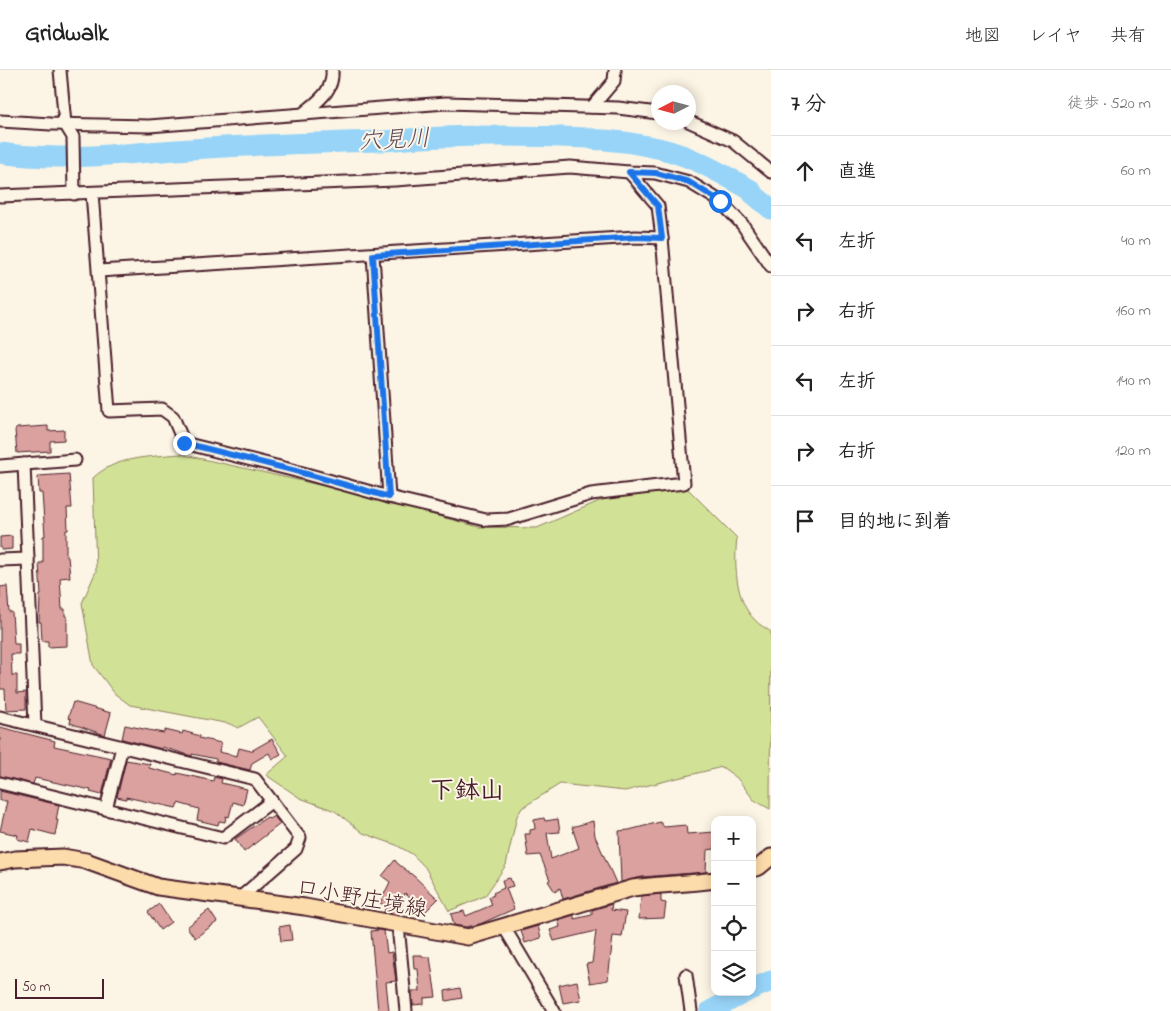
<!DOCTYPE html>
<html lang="ja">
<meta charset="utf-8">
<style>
body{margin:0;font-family:"Indie Flower","Klee One",sans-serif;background:#f2f2f2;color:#222}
.controls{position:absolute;right:15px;bottom:15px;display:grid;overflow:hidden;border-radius:10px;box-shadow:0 2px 12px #0003}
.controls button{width:45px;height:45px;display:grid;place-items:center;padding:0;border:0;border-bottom:1px solid #e0e0e0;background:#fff;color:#222;font:25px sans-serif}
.compass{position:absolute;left:651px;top:15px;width:45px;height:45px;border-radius:50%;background:#fff;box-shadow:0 2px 12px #0003;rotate:264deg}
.scale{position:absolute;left:15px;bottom:12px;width:89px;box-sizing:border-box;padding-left:5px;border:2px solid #4a1f2b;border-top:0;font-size:14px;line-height:18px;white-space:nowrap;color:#4a1f2b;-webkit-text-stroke:4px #fcf5e5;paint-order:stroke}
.stop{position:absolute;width:15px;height:15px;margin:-11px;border:4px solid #1a73e8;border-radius:50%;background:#fff}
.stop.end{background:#1a73e8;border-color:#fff;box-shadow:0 1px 5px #0008}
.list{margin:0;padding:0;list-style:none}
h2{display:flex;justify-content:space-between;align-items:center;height:65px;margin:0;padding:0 20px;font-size:21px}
h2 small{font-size:16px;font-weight:400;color:#767676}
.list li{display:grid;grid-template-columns:32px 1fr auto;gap:15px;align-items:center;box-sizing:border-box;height:70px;padding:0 20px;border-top:1px solid #e0e0e0}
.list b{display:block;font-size:19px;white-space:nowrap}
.list em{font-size:16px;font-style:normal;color:#767676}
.icon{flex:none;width:28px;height:28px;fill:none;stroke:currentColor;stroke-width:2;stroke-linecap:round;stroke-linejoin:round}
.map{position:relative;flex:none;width:771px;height:941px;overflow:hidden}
header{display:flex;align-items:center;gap:30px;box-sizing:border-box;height:70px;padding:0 25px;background:#fff;border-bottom:1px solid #e0e0e0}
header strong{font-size:24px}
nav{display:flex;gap:28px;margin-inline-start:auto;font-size:18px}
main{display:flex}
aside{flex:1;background:#fff}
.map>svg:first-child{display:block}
</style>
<header>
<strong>Gridwalk</strong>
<nav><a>地図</a><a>レイヤ</a><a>共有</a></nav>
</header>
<main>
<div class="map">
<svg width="771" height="941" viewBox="0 0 771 941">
<rect width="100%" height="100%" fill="#fcf5e5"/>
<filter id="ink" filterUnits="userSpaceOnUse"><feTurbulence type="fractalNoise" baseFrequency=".02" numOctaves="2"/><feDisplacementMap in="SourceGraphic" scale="10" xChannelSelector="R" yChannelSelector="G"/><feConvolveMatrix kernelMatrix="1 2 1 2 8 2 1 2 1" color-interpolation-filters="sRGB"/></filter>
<g filter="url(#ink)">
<path fill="#d1e296" stroke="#8e8060" d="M 180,384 L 338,419 L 479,457 L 537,458 L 604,429 L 688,419 L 737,468 C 734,493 735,531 755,550 C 759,555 766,558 771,562 L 770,739 L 754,730 L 737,708 L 722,697 L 625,721 L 560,714 L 522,738 L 517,746 L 506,795 L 485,826 L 449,841 L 425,797 L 412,784 L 396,775 L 363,763 L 335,741 L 300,728 L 266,705 L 288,686 L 258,647 L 238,658 L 230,654 L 130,635 L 115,624 L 93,595 L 82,533 L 96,501 L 93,408 C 116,386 150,387 180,384 Z"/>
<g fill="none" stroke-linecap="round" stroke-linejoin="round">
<g stroke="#97d4f8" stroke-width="21">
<path d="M 0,83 C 54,91 109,85 163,81 C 236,75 310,73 383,71 C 452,64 521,65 590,68 C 595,71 599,69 605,70 C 619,71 633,73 647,76 C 686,82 717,101 751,120 L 753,124 L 771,139"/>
<path d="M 752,919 L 771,911"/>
<path d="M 710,941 L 746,922"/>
</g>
</g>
<g fill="#dba19f" stroke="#4a1f2b">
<path d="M 48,356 L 48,361 L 64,360 L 64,370 L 50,371 L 50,381 L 17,383 L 15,360 L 17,358 Z"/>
<path d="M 69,404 L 72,438 L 67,438 L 68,460 L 66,460 L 66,487 L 68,487 L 70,507 L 60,508 L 62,539 L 65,539 L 65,546 L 67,546 L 67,576 L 48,577 L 48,571 L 42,571 L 41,552 L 39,552 L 40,525 L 41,525 L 39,493 L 43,493 L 43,466 L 45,466 L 42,423 L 39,423 L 38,406 Z"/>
<path d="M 12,466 L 12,479 L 2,480 L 2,478 L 0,478 L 0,467 Z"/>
<path d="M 7,516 L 9,542 L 12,542 L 14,574 L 19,574 L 19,584 L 11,584 L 12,605 L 17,605 L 17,623 L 26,622 L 26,639 L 6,640 L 5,619 L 0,619 L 0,517 Z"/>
<path d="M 73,632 L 111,643 L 105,665 L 70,653 L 71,649 L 68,648 Z"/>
<path d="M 125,655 L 158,662 L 164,663 L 165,660 L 182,664 L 183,661 L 200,666 L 199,668 L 221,673 L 219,682 L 237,686 L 239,678 L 251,681 L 272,669 L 281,684 L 272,689 L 269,683 L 252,693 L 250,700 L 216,692 L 216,689 L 192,684 L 192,686 L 162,677 L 162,679 L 122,669 Z"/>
<path d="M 0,657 L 55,671 L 54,676 L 111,688 L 102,725 L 90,722 L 91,720 L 35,708 L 33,714 L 0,706 Z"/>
<path d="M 126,690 L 150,694 L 149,698 L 177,705 L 177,703 L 213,711 L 214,707 L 222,709 L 221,713 L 247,719 L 243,735 L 233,732 L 229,747 L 226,746 L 225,752 L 219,751 L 218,755 L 197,750 L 199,739 L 178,733 L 176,738 L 126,727 L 126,729 L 117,727 Z"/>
<path d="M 0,721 L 59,735 L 56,750 L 58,750 L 55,765 L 32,759 L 29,772 L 17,769 L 18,765 L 0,761 L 7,731 L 0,731 Z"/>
<path d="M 274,746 L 280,754 L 244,782 L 235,769 L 267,747 L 269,749 Z"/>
<path d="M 544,748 L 545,751 L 558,749 L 560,762 L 547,763 L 551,789 L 579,778 L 572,757 L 593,751 L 595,766 L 616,813 L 563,829 L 560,818 L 555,822 L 548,811 L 550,810 L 540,785 L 528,786 L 525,764 L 530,764 L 530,760 L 535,759 L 534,750 Z"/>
<path d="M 660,752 L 664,757 L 686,755 L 687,764 L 715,762 L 715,779 L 707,780 L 706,802 L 642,807 L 621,812 L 619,761 L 629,760 Z"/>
<path d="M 395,790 L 397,793 L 415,807 L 438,829 L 424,843 L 405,823 L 399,845 L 384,842 L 386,836 L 380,833 L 390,812 L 382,806 Z"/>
<path d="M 510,808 L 513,816 L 506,818 L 514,839 L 480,854 L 466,857 L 454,855 L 451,844 L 464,841 L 466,846 L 492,835 L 489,827 L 494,825 L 493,823 L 504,818 L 502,810 Z"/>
<path d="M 661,824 L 661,832 L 666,833 L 664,848 L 639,849 L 641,826 Z"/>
<path d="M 159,834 L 171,852 L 160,860 L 148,842 Z"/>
<path d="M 612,834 L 611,840 L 626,842 L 622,867 L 613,866 L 608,910 L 590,913 L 586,894 L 592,893 L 596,861 L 554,871 L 550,860 L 560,857 L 558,850 L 574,845 L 574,849 L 592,845 L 592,840 Z"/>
<path d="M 209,840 L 217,852 L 195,868 L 187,857 Z"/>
<path d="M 290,855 L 292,870 L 281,871 L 279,857 Z"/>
<path d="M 538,856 L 541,868 L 525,873 L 521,861 Z"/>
<path d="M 379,860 L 384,861 L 387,883 L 392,882 L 396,911 L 386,912 L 389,941 L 378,941 L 371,861 Z"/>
<path d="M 413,885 L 422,885 L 422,887 L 430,887 L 436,927 L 424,928 L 424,934 L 413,935 L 412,921 L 420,921 L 418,899 L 414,899 Z"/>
<path d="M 577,911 L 581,930 L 563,933 L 559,915 Z"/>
<path d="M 460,918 L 462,928 L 446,931 L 445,921 Z"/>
</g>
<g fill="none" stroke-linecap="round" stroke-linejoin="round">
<defs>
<g id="minor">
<path d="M 60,0 L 65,54 L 73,67 L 74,124"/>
<path d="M 592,37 L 614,11 L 615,0"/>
<path d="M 304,43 C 318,31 334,21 332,0"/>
<path d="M 0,51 L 51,54 L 149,56 L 446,33 L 618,38 L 658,43"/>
<path d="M 688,51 L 733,71 L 771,102"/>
<path d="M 92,123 L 109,341 L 162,339 L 173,347 L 184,373 L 292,400 L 389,427 L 486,450 L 509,449 L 591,424 L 684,413 L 662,168 L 658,136 L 629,102"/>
<path d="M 0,126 L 395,110 L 570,97 L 629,102 L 655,103 L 689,112 L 720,131 L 742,154 L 771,196"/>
<path d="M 373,185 L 389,427"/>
<path d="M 99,201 L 636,167 L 662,168"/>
<path d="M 24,394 L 35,655"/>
<path d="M 0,396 L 75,390"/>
<path d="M 0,490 L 28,489"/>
<path d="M 0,647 L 255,709 L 300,768 L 296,779 L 240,828"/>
<path d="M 0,713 L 223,768 L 272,731"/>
<path d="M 106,739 L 122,677"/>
<path d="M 398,855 L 406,941"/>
<path d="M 504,857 L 554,941"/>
<path d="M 686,905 L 691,941"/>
</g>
<g id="major">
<path d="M 0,792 L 15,789 L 63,787 L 86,791 L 158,817 L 305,837 L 468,867 L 633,818 C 660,814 687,814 715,810"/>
<path d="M 752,799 L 759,797 L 771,787"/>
</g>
</defs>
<use href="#minor" stroke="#4a1f2b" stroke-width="15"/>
<use href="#major" stroke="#4a1f2b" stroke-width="19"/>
<use href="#minor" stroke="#fcf5e5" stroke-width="11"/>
<use href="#major" stroke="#fddcac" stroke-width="15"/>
</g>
</g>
<g fill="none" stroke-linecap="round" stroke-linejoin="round" filter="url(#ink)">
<path stroke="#1a73e8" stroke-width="6" d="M 184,373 L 292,400 L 389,427 L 373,185 L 636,167 L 662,168 L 658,136 L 629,102 L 656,103 L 689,112 L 720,131"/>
</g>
<g text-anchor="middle" stroke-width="4" stroke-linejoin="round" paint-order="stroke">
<g font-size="22" fill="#4a1f2b" stroke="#fcf5e5">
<text transform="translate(362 827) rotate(10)" y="8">口小野庄境線</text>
</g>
<g font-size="24" font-style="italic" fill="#5d4c5e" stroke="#fcf5e5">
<text transform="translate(394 69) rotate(-3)" y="8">穴見川</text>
</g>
<g font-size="25" font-weight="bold" fill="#4a1f2b" stroke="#fcf5e5">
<text x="467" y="728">下鉢山</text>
</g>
</g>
</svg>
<div class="controls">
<button>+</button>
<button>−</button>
<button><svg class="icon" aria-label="locate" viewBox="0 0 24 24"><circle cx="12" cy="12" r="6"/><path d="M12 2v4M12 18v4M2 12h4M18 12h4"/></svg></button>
<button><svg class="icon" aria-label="layers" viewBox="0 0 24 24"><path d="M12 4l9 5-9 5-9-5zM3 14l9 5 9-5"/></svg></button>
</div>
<svg class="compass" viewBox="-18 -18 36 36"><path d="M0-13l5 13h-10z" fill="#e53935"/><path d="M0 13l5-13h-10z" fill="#767676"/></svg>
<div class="scale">50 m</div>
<div class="stop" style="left:720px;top:131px"></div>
<div class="stop end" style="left:184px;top:373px"></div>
</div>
<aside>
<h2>7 分<small>徒歩 · 520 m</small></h2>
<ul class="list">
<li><svg class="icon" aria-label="ahead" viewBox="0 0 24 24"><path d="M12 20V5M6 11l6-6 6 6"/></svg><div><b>直進</b></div><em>60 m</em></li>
<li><svg class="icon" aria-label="left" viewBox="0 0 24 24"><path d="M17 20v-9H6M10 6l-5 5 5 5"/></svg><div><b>左折</b></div><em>40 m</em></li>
<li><svg class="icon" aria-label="right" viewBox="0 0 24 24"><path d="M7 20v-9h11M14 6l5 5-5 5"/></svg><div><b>右折</b></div><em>160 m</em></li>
<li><svg class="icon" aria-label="left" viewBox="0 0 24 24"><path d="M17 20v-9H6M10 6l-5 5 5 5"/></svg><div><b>左折</b></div><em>140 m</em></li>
<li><svg class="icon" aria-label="right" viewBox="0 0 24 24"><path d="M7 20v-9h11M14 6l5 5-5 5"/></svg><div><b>右折</b></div><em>120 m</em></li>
<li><svg class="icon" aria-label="arrive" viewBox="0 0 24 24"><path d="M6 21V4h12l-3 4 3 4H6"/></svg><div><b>目的地に到着</b></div></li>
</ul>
</aside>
</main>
